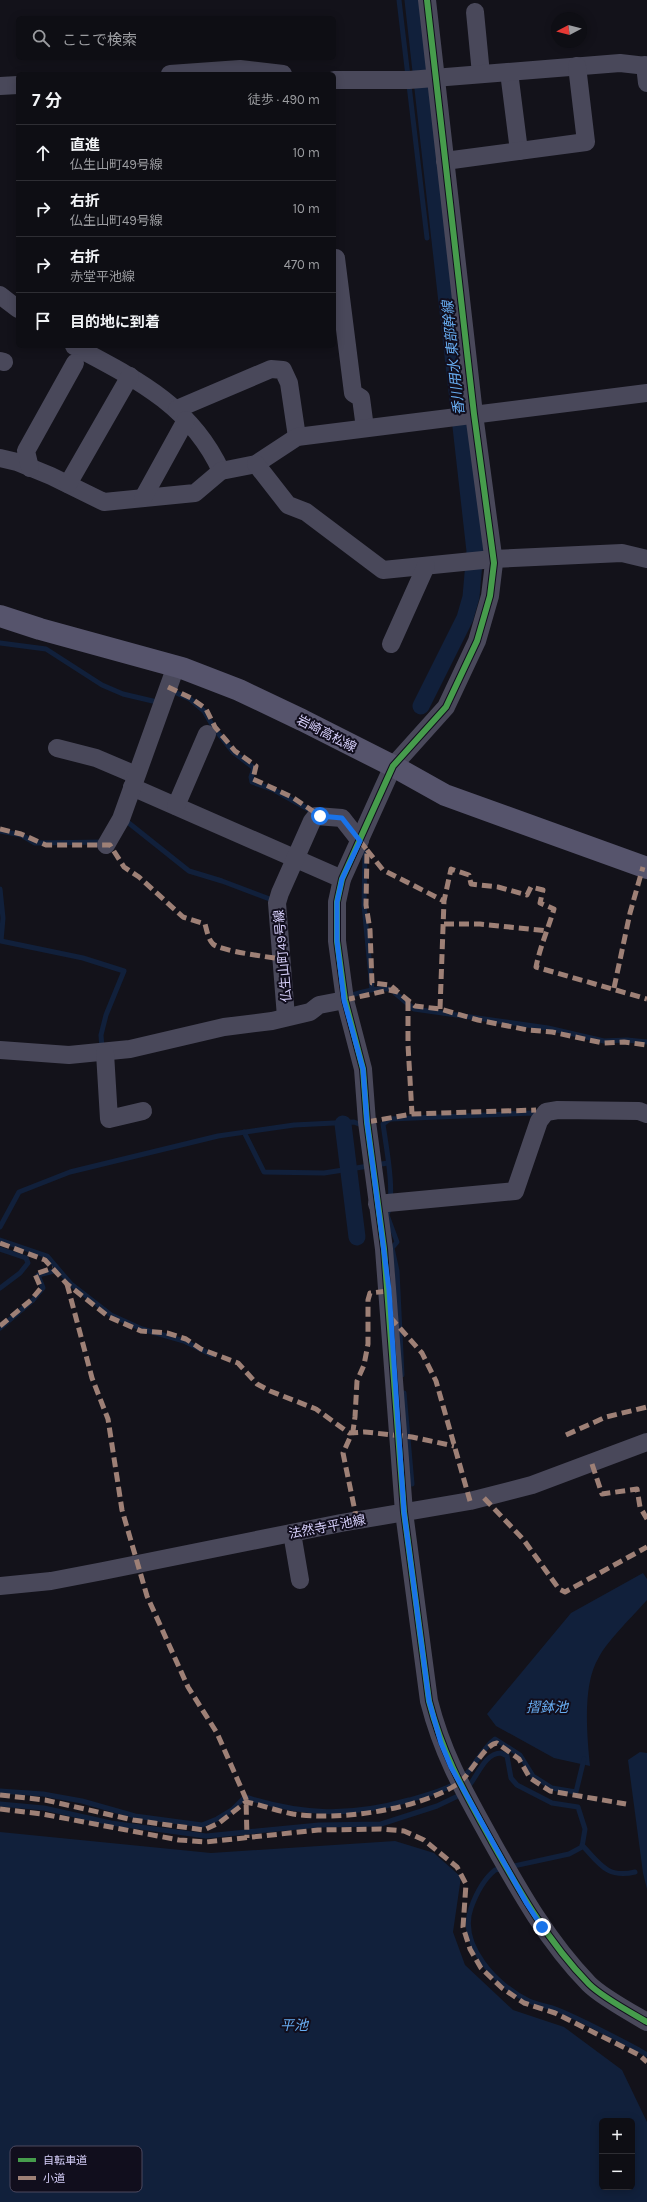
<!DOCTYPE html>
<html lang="ja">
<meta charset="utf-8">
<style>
body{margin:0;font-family:Karla,"Noto Sans JP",sans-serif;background:#1c1c22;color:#f1f3f6}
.controls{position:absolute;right:12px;bottom:12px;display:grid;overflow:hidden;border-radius:6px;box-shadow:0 2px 10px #0003}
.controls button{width:36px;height:36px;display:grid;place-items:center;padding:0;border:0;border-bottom:1px solid #2e2e34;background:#0e0e14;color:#f1f3f6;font:20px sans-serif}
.compass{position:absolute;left:551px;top:12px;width:36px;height:36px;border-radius:50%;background:#0e0e14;box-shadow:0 2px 10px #0003;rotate:263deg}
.stop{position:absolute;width:12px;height:12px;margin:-9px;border:3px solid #1a73e8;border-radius:50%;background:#fff}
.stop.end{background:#1a73e8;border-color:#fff;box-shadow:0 1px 4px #0008}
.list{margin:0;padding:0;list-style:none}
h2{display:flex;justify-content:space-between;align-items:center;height:52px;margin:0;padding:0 16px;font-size:17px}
h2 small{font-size:13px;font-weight:400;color:#9b9ca0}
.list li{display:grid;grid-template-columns:26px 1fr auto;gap:12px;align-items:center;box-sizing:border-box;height:56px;padding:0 16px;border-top:1px solid #2e2e34}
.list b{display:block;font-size:15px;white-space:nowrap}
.list p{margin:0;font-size:13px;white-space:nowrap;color:#9b9ca0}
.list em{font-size:13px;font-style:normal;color:#9b9ca0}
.icon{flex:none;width:22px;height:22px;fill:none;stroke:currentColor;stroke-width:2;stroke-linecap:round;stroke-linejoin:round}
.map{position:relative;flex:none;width:647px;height:2202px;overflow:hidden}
.search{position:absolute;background:#0e0e14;box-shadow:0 2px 10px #0003;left:16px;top:16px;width:320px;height:44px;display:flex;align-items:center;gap:10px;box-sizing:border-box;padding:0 14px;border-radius:6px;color:#9b9ca0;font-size:15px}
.panel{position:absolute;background:#0e0e14;box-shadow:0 2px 10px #0003;left:16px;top:72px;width:320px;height:276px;border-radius:6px}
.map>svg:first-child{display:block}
</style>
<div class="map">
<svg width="647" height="2202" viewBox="0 0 647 2202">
<rect width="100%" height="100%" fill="#13121a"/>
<g fill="#11203b" fill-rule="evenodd">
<path d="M 643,1573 L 647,1579 L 647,1600 C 633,1616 608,1640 599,1657 C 582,1684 587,1735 590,1766 L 554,1758 L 496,1726 L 487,1714 L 571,1613 Z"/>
<path d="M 640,1752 L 647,1753 L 647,1889 L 643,1873 L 628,1760 Z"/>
<path d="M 0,1832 L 211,1853 L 395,1841 L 434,1853 L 461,1877 L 453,1932 L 465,1965 L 513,2010 L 564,2027 L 622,2070 L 647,2122 L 647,2202 L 0,2202 ZM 602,2121 L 632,2121 L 632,2187 L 602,2187 Z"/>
</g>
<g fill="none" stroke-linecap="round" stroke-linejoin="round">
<g stroke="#11203b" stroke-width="5">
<path d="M 399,0 L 427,238"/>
<path d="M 0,643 L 46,649 L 102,685 L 123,694 L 157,702 L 159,701"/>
<path d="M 171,692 L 172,691 L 190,699 L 204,711 L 214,728 L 233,752 L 254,768 L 251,777 L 252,782 L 274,790 L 315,813"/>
<path d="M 125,820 L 189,871 L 222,881 L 275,901"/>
<path d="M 0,831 L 21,835 L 35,843 L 104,842"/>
<path d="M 361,846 L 365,852 L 364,905 L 372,989"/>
<path d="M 0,889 L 3,918 L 1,941 L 83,958 L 124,971 L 106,1015 L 101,1035 L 102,1049"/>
<path d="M 348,996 C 363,992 379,986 394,990 L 395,993 L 414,1009 L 548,1028 L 604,1041 L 627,1040 L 647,1042"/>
<path d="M 244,1132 L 264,1172 L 324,1173 L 388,1163"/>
<path d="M 0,1227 L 19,1192 L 70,1172 L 218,1136 L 294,1125 L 354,1122 L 364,1126"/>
<path d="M 0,1240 L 47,1256 L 71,1284 L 111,1315 L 142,1329 L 184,1341 L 212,1355"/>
<path d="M 0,1249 L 26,1258 L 28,1263 L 20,1273 L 0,1288"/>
<path d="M 0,1328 L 33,1300 L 43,1288 L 38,1275 L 58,1270"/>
<path d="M 402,1375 L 397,1271 L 392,1248 L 397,1242 L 387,1215 C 396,1196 386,1146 383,1124 L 390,1119 L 532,1113 L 539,1115"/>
<path d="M 404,1393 L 412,1484"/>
<path d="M 467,1788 C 477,1778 484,1753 501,1753 L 507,1756 L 511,1778 L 517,1785 L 552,1803 L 578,1807 L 585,1829 L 582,1847 L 569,1854 L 495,1870 C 484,1879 476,1894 471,1908 C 458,1945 497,1986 529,2001 C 538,2005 548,2006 558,2010 C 585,2021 612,2036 639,2050 L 647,2055"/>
<path d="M 0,1791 L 43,1794 L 82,1801 L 135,1816 L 202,1825 L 217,1819 L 232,1810 L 245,1797 C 302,1815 350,1817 409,1800 C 424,1796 440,1792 455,1784 C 472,1774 479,1751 495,1739 L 520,1755 L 533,1776 L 552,1788 L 576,1792 L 584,1759"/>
<path d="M 0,1804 L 44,1808 L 111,1823 L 206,1836 L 319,1825 L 381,1824 L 437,1806 L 462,1794"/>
<path d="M 582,1845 C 599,1863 607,1879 635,1872"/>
</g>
<g stroke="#11203b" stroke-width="17">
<path d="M 413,0 L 475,551 L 471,597 L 465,618 L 421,706"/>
<path d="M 343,1124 L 357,1237"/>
</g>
<g stroke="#49485a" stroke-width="18">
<path d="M 427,0 L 474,414 L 494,563 L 490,596 L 477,641 L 446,707 L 393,766 L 342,879 L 337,902 L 337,941 L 345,1000 L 363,1069 L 367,1122 L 384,1249 L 404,1512 L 429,1701 C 443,1756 465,1793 492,1842 C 520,1892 548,1942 589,1984 C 602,1997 630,2012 647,2022"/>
<path d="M 475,12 L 481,74"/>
<path d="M 645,65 L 647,83"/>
<path d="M 509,72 L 519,151"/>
<path d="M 170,74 L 240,69 L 283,74"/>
<path d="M 334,80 L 409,80 L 620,63 L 647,66"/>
<path d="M 0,86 L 18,85"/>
<path d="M 445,161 L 586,142 L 577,66"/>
<path d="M 336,258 L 353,393 L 361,398 L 365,428"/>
<path d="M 0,295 L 18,309"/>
<path d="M 74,346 C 134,378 191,405 221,471"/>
<path d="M 0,361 L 4,362"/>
<path d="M 177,409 L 271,369 L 283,370 L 289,383 L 297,437"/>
<path d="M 0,458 L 17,462 L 51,476 L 104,502 L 195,493 L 221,471 L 256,464 L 297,437 L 647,393"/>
<path d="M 256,464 L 288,505 L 306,512 L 383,570 L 493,559 L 622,553 L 647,559"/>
<path d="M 30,468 L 26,451 L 75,363"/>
<path d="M 68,484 L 130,376"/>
<path d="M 143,498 L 186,420"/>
<path d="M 391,644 L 426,566"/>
<path d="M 57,748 L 96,758 L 136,775"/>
<path d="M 132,787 L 342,879"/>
<path d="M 176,806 L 207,734"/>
<path d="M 106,845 L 121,819 L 176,666"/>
<path d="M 286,1017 L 277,903 L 280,893 L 312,821 L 316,816 L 342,818 L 360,841"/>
<path d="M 0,1050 L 69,1055 L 130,1049 L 224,1027 L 272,1021 L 310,1012 L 319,1005 L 345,1000"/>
<path d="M 105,1053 L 109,1119 L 143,1111"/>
<path d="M 377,1204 L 515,1191 L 539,1121 L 546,1112 L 558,1110 L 639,1111 L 647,1114"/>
<path d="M 292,1533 L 300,1580"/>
<path d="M 0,1586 L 51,1581 L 103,1571 L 341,1523 L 470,1501 L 532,1485 L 647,1442"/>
</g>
<path stroke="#56546c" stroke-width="22" d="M 0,616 L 40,629 L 182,668 L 239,690 L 302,720 L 393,766 L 445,795 L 647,868"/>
<g stroke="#9e8076" stroke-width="5" stroke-dasharray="10 5" stroke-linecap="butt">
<path d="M 168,687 L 191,698 L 206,709 L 215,727 L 235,751 L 256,766 L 253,779 L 292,797 L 320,816"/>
<path d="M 0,829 L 21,834 L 46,845 L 110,845 L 124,867 L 139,877 L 183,917 L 205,924 C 207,931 208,939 213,944 C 221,951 268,957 281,959"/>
<path d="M 360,841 L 367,850 L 366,905 L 370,930 L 372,983 L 390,985 L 397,991"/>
<path d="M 367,850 L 383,870 L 444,901"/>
<path d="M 444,924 L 480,924 L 548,931"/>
<path d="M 614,988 L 630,913 L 643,867"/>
<path d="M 345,1000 L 389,990 L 398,992 L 415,1006 L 440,1009 L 478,1020 L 528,1030 L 552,1032 L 603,1043 L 624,1042 L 647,1045"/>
<path d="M 408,1001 L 408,1045 L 412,1114"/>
<path d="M 440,1009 L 444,901 L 451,869 L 469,875 L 471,884 L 498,887 L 527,895 L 531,887 L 543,890 L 540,903 L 554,909 C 548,929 540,947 536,967 L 647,999"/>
<path d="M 367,1122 L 412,1114 L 536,1110"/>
<path d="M 0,1243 L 45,1260 L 67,1284 L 109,1317 L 141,1331 L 167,1333 L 186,1339 L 201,1349 L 238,1363 L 257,1384 L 270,1391 L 316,1409 L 349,1433 L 365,1432 L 412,1437 L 454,1446"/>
<path d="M 67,1284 L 92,1378 L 108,1419 L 122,1510 L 147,1596 L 188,1687 L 217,1733 L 246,1799 L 247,1838"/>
<path d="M 390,1317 L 422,1353 L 436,1381 L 470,1501"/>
<path d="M 0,1326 L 31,1300 L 41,1288 L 35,1274 L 53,1268"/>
<path d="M 566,1435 L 606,1417 L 647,1407"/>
<path d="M 592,1464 L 602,1494 L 637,1489 L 640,1507 L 647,1519"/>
<path d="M 484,1498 L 523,1539 L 559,1589 L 565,1592 L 647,1547"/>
<path d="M 357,1521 L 343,1453 L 353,1431 L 355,1417 L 357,1381 L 364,1365 L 368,1344 L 368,1300 L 370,1293 L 389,1291"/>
<path d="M 0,1795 L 45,1800 L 133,1820 L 204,1830 L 219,1823 L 246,1802 C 262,1805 277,1811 293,1814 C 339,1821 416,1810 456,1785 C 470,1777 484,1744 497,1743 L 519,1759 L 530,1778 L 550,1791 L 626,1804"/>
<path d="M 0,1809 L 42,1814 L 179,1840 L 206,1842 L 318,1830 L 381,1829 L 404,1831 L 424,1840 L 457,1867 L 466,1884 L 463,1927 L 470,1949 L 481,1968 L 502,1988 L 524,2003 L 555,2013 L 639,2055 L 647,2062"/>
</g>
<defs>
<path id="cycleway" d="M 427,0 L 474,414 L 494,563 L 490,596 L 477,641 L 446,707 L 393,766 L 342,879 L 337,902 L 337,941 L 345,1000 L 363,1069 L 367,1122 L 384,1249 L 404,1512 L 429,1701 C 443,1756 465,1793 492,1842 C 520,1892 548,1942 589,1984 C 602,1997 630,2012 647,2022"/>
</defs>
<use href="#cycleway" stroke="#110e1d" stroke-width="8"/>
<use href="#cycleway" stroke="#469c4c" stroke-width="6"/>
</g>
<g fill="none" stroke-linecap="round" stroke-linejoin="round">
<path stroke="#1a73e8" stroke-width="5" d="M 320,816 L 342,818 L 360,841 L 342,879 L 337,902 L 337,941 L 344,1000 L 363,1069 L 367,1122 L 389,1290 L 404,1512 L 429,1701 L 441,1743 L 451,1767 L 527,1904 L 542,1927"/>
</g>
<g text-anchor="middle" stroke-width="4" stroke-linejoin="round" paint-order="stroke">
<g font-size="13" fill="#d6cffa" stroke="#110e1d">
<text transform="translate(327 733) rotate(27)" y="5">岩崎高松線</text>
<text transform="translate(282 956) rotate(-95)" y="5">仏生山町49号線</text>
<text transform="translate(327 1526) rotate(-11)" y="5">法然寺平池線</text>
</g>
<g font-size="14" font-style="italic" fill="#67acf0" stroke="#110e1d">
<text transform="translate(453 358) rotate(-96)" y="5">香川用水 東部幹線</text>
<text x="547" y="1712">摺鉢池</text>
<text x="294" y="2030">平池</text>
</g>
</g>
<rect x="10" y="2146" width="132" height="46" rx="6" fill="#110e1d" stroke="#4c485f" stroke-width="1"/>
<rect x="18" y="2158" width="18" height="4" fill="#469c4c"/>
<rect x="18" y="2176" width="18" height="4" fill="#9e8076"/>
<g font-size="11" fill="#d6cffa">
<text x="43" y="2164">自転車道</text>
<text x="43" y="2182">小道</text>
</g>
</svg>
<div class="controls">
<button>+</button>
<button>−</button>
</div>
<svg class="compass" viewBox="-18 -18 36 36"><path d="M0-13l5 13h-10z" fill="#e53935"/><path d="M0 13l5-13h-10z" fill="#9b9ca0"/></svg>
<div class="stop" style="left:320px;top:816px"></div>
<div class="stop end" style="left:542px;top:1927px"></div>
<div class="search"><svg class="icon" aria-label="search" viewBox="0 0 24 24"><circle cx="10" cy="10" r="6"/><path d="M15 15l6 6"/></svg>ここで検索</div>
<section class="panel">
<h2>7 分<small>徒歩 · 490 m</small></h2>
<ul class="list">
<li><svg class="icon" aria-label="ahead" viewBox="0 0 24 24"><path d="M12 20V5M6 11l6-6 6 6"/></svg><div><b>直進</b><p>仏生山町49号線</p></div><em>10 m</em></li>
<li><svg class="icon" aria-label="right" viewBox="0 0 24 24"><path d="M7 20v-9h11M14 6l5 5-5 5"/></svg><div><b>右折</b><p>仏生山町49号線</p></div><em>10 m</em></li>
<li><svg class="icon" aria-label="right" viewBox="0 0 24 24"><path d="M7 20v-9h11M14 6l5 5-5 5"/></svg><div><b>右折</b><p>赤堂平池線</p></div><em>470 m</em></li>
<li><svg class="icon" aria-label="arrive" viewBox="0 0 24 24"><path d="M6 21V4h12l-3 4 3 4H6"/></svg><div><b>目的地に到着</b></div></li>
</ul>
</section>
</div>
